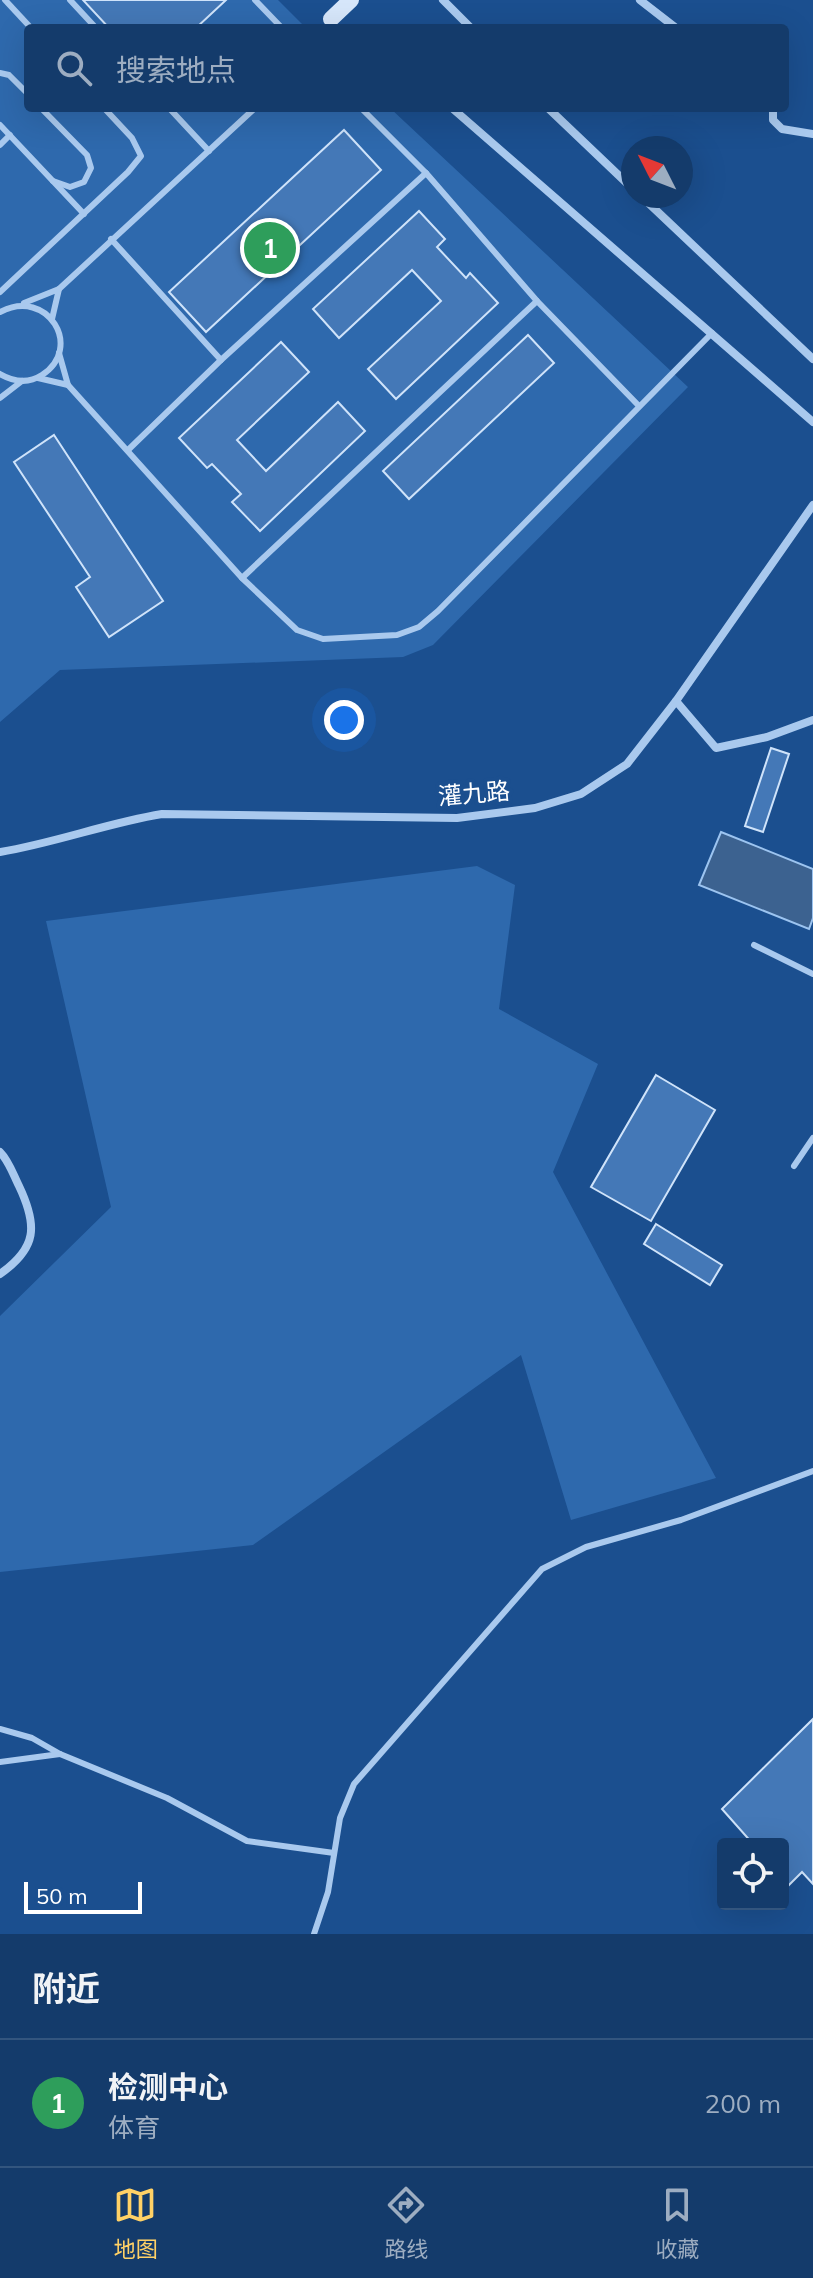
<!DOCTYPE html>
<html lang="zh">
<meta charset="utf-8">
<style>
body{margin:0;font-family:Mulish,"Noto Sans SC",sans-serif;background:#1d4271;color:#f1f3f6}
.controls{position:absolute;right:24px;bottom:24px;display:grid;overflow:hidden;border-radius:8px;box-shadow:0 8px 32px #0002}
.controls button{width:72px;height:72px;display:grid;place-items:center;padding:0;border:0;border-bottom:2px solid #33557e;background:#143b6b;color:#f1f3f6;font:40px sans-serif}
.compass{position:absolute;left:621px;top:136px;width:72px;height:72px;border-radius:50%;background:#143b6b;box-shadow:0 8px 32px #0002;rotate:312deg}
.scale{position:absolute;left:24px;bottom:20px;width:118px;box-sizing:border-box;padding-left:8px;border:4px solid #fff;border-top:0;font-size:22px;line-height:28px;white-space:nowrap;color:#fff;-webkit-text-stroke:6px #1b4f8f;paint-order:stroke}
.you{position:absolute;left:344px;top:720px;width:28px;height:28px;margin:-20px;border:6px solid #fff;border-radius:50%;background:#1a73e8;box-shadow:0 0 0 12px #1a73e833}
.badge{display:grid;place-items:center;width:52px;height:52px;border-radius:50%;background:#ffd166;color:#fff;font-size:26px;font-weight:700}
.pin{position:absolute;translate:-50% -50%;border:4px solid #fff;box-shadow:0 2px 8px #0006}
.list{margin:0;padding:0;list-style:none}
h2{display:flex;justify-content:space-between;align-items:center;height:104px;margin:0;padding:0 32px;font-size:34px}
h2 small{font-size:26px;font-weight:400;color:#9dadc1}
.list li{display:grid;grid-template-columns:52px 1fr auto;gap:24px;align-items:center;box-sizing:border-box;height:128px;padding:0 32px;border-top:2px solid #33557e}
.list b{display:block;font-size:30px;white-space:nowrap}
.list p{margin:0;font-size:26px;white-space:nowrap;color:#9dadc1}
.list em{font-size:26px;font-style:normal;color:#9dadc1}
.icon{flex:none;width:44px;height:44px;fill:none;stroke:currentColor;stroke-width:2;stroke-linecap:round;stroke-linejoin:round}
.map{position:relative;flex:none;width:813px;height:1934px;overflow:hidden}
.search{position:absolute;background:#143b6b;box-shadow:0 8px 32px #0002;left:24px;right:24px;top:24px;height:88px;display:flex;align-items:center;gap:20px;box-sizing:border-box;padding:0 28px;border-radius:8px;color:#9dadc1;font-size:30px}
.sheet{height:232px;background:#143b6b}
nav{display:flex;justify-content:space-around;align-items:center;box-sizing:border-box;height:112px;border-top:2px solid #33557e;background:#143b6b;font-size:22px;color:#9dadc1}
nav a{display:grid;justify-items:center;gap:4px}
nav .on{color:#ffd166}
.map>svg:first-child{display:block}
</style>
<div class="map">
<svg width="813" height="1934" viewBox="0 0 813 1934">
<rect width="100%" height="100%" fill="#1b4f8f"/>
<g fill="#2e69ad">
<path d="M 0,0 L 278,0 L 306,28 L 28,28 L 28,108 L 390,108 L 688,387 L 433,645 L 403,657 L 60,670 L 0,722 Z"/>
<path d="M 477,866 L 515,885 L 499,1009 L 598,1064 L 553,1172 L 716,1478 L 571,1520 L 521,1355 L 253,1545 L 0,1572 L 0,1316 L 111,1207 L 46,921 Z"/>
</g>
<path fill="#3c6290" stroke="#9cc4f0" stroke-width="2" d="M 721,832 L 813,869 L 813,918 L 809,929 L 699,885 Z"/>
<g fill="#4478b7" stroke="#cfe3fa" stroke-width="2">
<path d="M 83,0 L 226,0 L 196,28 L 109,28 Z"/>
<path d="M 344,130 L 381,170 L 206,332 L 169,292 Z"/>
<path d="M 419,211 L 445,239 L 437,247 L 466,278 L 470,273 L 498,303 L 396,399 L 368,369 L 441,301 L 412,270 L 339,338 L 313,309 Z"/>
<path d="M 528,335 L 554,363 L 409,499 L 383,471 Z"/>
<path d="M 281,342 L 309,372 L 237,440 L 266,471 L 338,402 L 365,431 L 260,531 L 232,502 L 241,494 L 212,464 L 207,468 L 179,438 Z"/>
<path d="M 54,435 L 163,601 L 109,637 L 76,587 L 90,577 L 14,462 Z"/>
<path d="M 771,748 L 789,754 L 763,832 L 745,826 Z"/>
<path d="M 656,1075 L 715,1110 L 651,1221 L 591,1187 Z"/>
<path d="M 656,1224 L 722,1265 L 710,1285 L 644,1244 Z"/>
<path d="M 813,1719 L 813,1884 L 802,1872 L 789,1885 L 783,1878 L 783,1844 L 753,1844 L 722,1809 Z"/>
</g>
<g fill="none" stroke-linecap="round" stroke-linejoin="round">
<g stroke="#a9c9ee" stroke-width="6">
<path d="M 5,0 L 31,28"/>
<path d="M 70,0 L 96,28"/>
<path d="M 255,0 L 282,28"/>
<path d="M 0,73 L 9,75 L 28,94"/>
<path d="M 41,108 L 87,155 L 91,168 L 84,182 L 70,187 L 53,181"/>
<path d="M 169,108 L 209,151"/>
<path d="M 361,108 L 426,173 L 537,301 L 639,406"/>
<path d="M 0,125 L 84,214"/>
<path d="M 0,145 L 10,135"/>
<path d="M 111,239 L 221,360"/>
<path d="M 59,289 L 255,108"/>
<path d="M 0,292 L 128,172 L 141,156 L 132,138 L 104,108"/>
<path d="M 24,303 L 59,289 L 52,319"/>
<path d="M 0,312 C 48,287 84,348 42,375 C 28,384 14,382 0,374"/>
<path d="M 38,378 L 68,385 L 59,353"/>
<path d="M 68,385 L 242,578 L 297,630 L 323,639 L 397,635 L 419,627 L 438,611 L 712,333"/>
<path d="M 0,398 L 22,381"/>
<path d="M 128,450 L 221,360 L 426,173"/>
<path d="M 242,578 L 537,301"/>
<path d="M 754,945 L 813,974"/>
<path d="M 794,1166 L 813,1138"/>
<path d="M 0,1729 L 32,1738 L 60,1754 L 167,1798 L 247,1841 L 334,1853"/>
<path d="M 0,1762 L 60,1754"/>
<path d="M 314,1934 L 328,1892 L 340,1818 L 354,1784 L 542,1569 L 586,1547 L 681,1520 L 813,1471"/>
</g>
<g stroke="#a9c9ee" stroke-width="8">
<path d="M 443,0 L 471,28"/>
<path d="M 640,0 L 676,28"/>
<path d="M 452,108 L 813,422"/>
<path d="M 548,108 L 633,189"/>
<path d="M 773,108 L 773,120 L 782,129 L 813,134"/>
<path d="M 641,196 L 813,359"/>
<path d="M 676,701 L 716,748 L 767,737 L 813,720"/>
<path d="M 0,852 C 55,843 107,823 162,814 L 457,818 L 535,808 L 581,794 L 627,764 L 676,701 L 813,505"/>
<path d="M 0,1152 C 9,1161 13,1174 19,1186 C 38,1226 37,1248 0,1274"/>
</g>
<path stroke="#d6e6fa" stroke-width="16" d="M 331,19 L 351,0"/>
</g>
<g text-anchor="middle" stroke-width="8" stroke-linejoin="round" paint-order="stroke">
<g font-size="24" fill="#fff" stroke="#1b4f8f">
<text transform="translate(474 794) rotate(-5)" y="8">灌九路</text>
</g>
</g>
</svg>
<div class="controls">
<button><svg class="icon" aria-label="locate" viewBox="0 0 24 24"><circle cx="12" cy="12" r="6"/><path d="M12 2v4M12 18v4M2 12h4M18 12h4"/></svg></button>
</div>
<svg class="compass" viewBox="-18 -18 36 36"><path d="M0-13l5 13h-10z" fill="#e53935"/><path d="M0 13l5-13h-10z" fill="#9dadc1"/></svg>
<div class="scale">50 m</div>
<div class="you"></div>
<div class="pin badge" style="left:270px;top:248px;background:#2e9e5b">1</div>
<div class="search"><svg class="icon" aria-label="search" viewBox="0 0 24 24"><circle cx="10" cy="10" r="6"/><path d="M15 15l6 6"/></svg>搜索地点</div>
</div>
<section class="sheet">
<h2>附近<small></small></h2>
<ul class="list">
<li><span class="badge" style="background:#2e9e5b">1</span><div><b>检测中心</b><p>体育</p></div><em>200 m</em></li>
</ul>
</section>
<nav>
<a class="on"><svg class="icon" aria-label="map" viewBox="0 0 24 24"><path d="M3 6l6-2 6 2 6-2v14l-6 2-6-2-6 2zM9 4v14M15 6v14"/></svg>地图</a>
<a><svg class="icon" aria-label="directions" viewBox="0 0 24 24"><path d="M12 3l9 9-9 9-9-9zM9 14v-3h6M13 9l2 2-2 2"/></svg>路线</a>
<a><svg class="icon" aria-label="saved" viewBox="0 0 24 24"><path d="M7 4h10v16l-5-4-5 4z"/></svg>收藏</a>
</nav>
